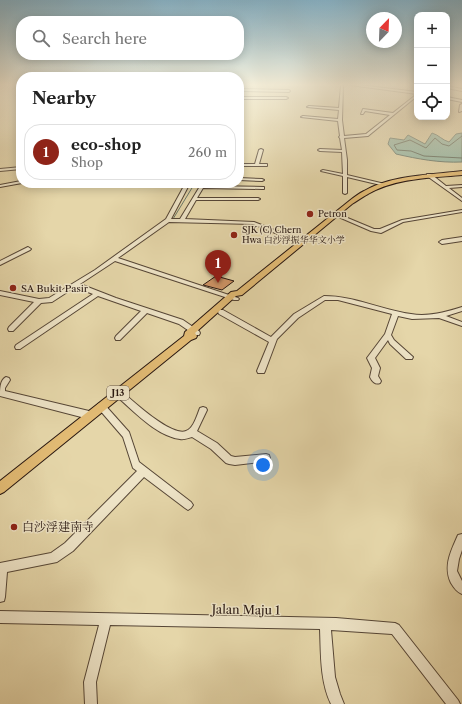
<!DOCTYPE html>
<meta charset="utf-8">
<style>
body{margin:0;font-family:"Libre Caslon Text","Noto Serif SC",serif;background:#f6f6f6;color:#222}
.controls{position:absolute;right:12px;top:12px;display:grid;overflow:hidden;border-radius:8px;box-shadow:0 2px 10px #0003}
.controls button{width:36px;height:36px;display:grid;place-items:center;padding:0;border:0;border-bottom:1px solid #e0e0e0;background:#fff;color:#222;font:20px sans-serif}
.compass{position:absolute;left:366px;top:12px;width:36px;height:36px;border-radius:50%;background:#fff;box-shadow:0 2px 10px #0003;rotate:23deg}
.you{position:absolute;left:263px;top:465px;width:14px;height:14px;margin:-10px;border:3px solid #fff;border-radius:50%;background:#1a73e8;box-shadow:0 0 0 6px #1a73e833}
.badge{display:grid;place-items:center;width:26px;height:26px;border-radius:50%;background:#8f2418;color:#fff;font-size:13px;font-weight:700}
.pin{position:absolute;translate:-50% -33px;filter:drop-shadow(0 1px 2px #0008)}
.pin::after{content:'';position:absolute;top:21px;width:14px;height:12px;background:inherit;clip-path:polygon(0 0,100% 0,50% 100%)}
.list{margin:0;padding:0;list-style:none}
h2{display:flex;justify-content:space-between;align-items:center;height:52px;margin:0;padding:0 16px;font-size:17px}
h2 small{font-size:13px;font-weight:400;color:#767676}
.list li{display:grid;grid-template-columns:26px 1fr auto;gap:12px;align-items:center;box-sizing:border-box;height:56px;margin:0 8px 8px;padding:0 8px;border:1px solid #e0e0e0;border-radius:16px}
.list b{display:block;font-size:15px;white-space:nowrap}
.list p{margin:0;font-size:13px;white-space:nowrap;color:#767676}
.list em{font-size:13px;font-style:normal;color:#767676}
.icon{flex:none;width:22px;height:22px;fill:none;stroke:currentColor;stroke-width:2;stroke-linecap:round;stroke-linejoin:round}
.map{position:relative;flex:none;width:462px;height:704px;overflow:hidden}
.search{position:absolute;background:#fff;box-shadow:0 2px 10px #0003;left:16px;top:16px;width:228px;height:44px;display:flex;align-items:center;gap:10px;box-sizing:border-box;padding:0 14px;border-radius:16px;color:#767676;font-size:15px}
.panel{position:absolute;background:#fff;box-shadow:0 2px 10px #0003;left:16px;top:72px;width:228px;height:116px;border-radius:16px}
.map>svg:first-child{display:block}
</style>
<div class="map">
<svg width="462" height="704" viewBox="0 0 462 704">
<rect width="100%" height="100%" fill="#e5d6a9"/>
<filter id="stains"><feTurbulence type="fractalNoise" baseFrequency=".005" numOctaves="4"/><feColorMatrix values="0 0 0 0 .2 0 0 0 0 .09 0 0 0 0 .02 0 0 0 .5 -.17"/></filter>
<radialGradient id="worn" r=".72"><stop offset=".6" stop-color="#630" stop-opacity="0"/><stop offset="1" stop-color="#630" stop-opacity=".3"/></radialGradient>
<path fill="#96b9a5" stroke="#6a7869" d="M 432,133 C 439,135 442,140 449,142 L 456,134 L 462,133 L 462,162 C 439,163 418,159 396,154 L 388,144 L 390,138 L 404,140 L 408,135 L 425,144 Z"/>
<g fill="none" stroke-linecap="round" stroke-linejoin="round">
<path stroke="#5e685a" stroke-width="1" d="M 462,136 L 449,146 L 442,144 L 435,138 L 426,148 L 410,140 L 394,145 L 397,150 L 411,151 L 424,156 L 462,158"/>
<path stroke="#6a7869" stroke-width="1" d="M 173,219 L 195,183"/>
</g>
<path fill="#cf9566" stroke="#271610" d="M 216,276 L 234,281 L 222,290 L 203,285 Z"/>
<g fill="none" stroke-linecap="round" stroke-linejoin="round">
<defs>
<g id="minor">
<path d="M 341,85 L 343,85 L 342,120 L 344,136 L 366,134 L 390,115 L 365,111 L 363,114 L 361,114 L 363,109 L 393,113 L 417,94 L 417,96 L 368,136 L 344,138 L 347,160 L 347,175 L 385,184 L 385,186 L 347,177 L 347,193 L 345,194 L 343,193 L 343,176 L 321,171 L 323,170 L 343,174 L 342,152 L 320,151 L 318,150 L 320,149 L 342,150 L 340,138 L 339,137 L 340,136 L 338,121 L 301,117 L 303,116 L 338,119 L 339,110 L 307,107 L 309,106 L 339,108 Z"/>
<path d="M 350,85 L 360,85 L 417,92 L 417,94 Z"/>
<path d="M 447,86 L 462,89 L 462,91 L 447,88 Z"/>
<path d="M 239,89 L 289,90 L 290,91 L 289,92 L 239,91 Z"/>
<path d="M 244,97 L 286,97 L 288,98 L 286,99 L 243,99 Z"/>
<path d="M 447,97 L 462,100 L 462,102 L 447,99 Z"/>
<path d="M 462,104 L 462,111 L 459,112 L 460,105 Z"/>
<path d="M 261,149 L 263,150 L 259,164 L 267,164 L 267,166 L 239,166 L 239,164 L 255,164 L 259,150 Z"/>
<path d="M 21,167 L 21,169 L 0,171 L 0,169 Z"/>
<path d="M 427,174 L 431,174 L 446,186 L 462,185 L 462,187 L 449,188 L 462,198 L 462,201 L 427,176 Z"/>
<path d="M 239,178 L 262,179 L 264,180 L 262,181 L 239,180 Z"/>
<path d="M 21,181 L 21,183 L 22,183 L 0,187 L 0,185 Z"/>
<path d="M 164,183 L 190,183 L 171,219 L 180,219 L 202,183 L 206,183 L 205,186 L 264,187 L 264,189 L 262,189 L 203,188 L 197,198 L 258,198 L 260,199 L 258,200 L 196,200 L 185,219 L 254,222 L 305,242 L 302,244 L 300,243 L 253,224 L 169,222 L 118,258 L 238,298 L 239,299 L 238,300 L 234,300 L 115,261 L 80,284 L 116,298 L 183,320 L 199,331 L 200,333 L 199,335 L 195,335 L 179,324 L 147,313 L 120,340 L 116,340 L 115,338 L 116,336 L 141,311 L 98,296 L 20,349 L 16,349 L 15,347 L 16,345 L 93,294 L 75,287 L 52,302 L 41,303 L 13,331 L 9,331 L 8,329 L 9,327 L 34,302 L 0,295 L 0,291 L 39,299 L 49,298 L 95,270 L 166,219 L 184,186 L 166,184 Z"/>
<path d="M 462,210 L 462,212 L 403,222 L 381,233 L 371,231 L 334,215 L 338,214 L 374,229 L 380,229 L 402,220 Z"/>
<path d="M 462,237 L 462,241 L 442,244 L 439,242 L 442,240 Z"/>
<path d="M 28,247 L 31,249 L 30,250 L 0,265 L 0,261 Z"/>
<path d="M 324,296 C 354,296 382,310 411,314 C 428,317 446,312 462,307 L 462,311 L 446,316 L 462,322 L 462,326 L 439,318 L 412,319 L 398,316 L 391,335 L 394,340 L 413,357 L 412,359 L 406,359 L 390,344 L 388,340 L 375,358 L 380,368 L 378,376 L 381,381 L 380,383 C 375,385 372,381 370,377 L 372,368 L 367,358 L 385,334 L 392,314 L 338,300 L 325,300 L 298,318 L 277,339 L 265,371 L 264,373 L 258,373 L 257,371 L 269,342 L 219,314 L 218,312 L 219,310 L 223,310 L 271,337 L 294,314 Z"/>
<path d="M 6,377 L 9,378 L 10,380 L 5,388 L 5,391 L 89,411 L 92,413 L 93,415 L 92,417 L 89,419 L 0,396 C 0,389 0,380 6,377 Z"/>
<path d="M 118,390 L 121,391 C 132,400 171,437 186,431 C 194,428 197,415 200,408 L 203,407 L 206,408 L 207,410 L 197,431 L 217,443 L 231,456 L 235,457 L 266,454 L 269,455 L 270,458 L 269,461 L 235,465 L 229,464 L 226,463 L 211,449 L 192,437 C 188,438 184,440 180,439 C 156,436 133,410 115,395 L 114,393 L 115,391 Z"/>
<path d="M 101,403 L 104,404 L 129,432 L 139,462 L 191,502 L 193,505 L 191,508 L 188,510 L 185,508 L 144,477 L 73,551 L 57,562 L 7,572 L 5,597 L 4,601 L 0,602 L 0,563 L 51,553 L 65,543 L 137,471 L 133,468 L 123,437 L 98,408 L 97,406 L 98,404 Z"/>
<path d="M 462,534 L 462,550 L 459,559 L 457,571 L 462,581 L 462,594 C 457,592 454,588 451,583 C 443,566 451,551 458,535 Z"/>
<path d="M 0,611 L 336,618 L 395,623 L 399,625 L 458,700 L 460,704 L 446,704 L 392,634 L 331,630 L 335,677 L 340,694 L 344,704 L 331,704 C 320,681 321,654 320,629 L 110,625 L 96,682 L 97,704 L 85,704 L 84,682 L 99,625 L 0,623 Z"/>
</g>
<path id="major" d="M 462,171 L 462,175 C 431,178 395,178 368,194 C 362,197 357,201 352,204 L 242,295 L 236,296 L 195,333 L 197,336 L 196,338 L 191,340 L 4,492 L 0,494 L 0,481 L 184,336 L 185,332 L 231,292 L 237,291 L 348,202 C 353,198 358,194 364,191 C 392,175 430,175 462,171 Z"/>
</defs>
<use href="#minor" stroke="#564636" stroke-width="2"/>
<use href="#major" stroke="#271610" stroke-width="2"/>
<use href="#minor" fill="#eee4c7" fill-rule="evenodd"/>
<use href="#major" fill="#e2bb74" fill-rule="evenodd"/>
</g>
<linearGradient id="sky" x2="0" y2="1"><stop stop-color="#87b6cd"/><stop offset="0.46" stop-color="#f3edd8"/><stop offset="1" stop-color="#f3edd8" stop-opacity="0"/></linearGradient>
<rect width="462" height="184" fill="url(#sky)"/>
<g fill="#8f2418" stroke="#eee4c7" stroke-width="1.5">
<circle cx="310" cy="214" r="4"/>
<circle cx="234" cy="235" r="4"/>
<circle cx="13" cy="288" r="4"/>
<circle cx="14" cy="527" r="4"/>
</g>
<g text-anchor="middle" stroke-width="3" stroke-linejoin="round" paint-order="stroke">
<g font-size="9" fill="#271610" stroke="#eee4c7" text-anchor="start">
<text x="318" y="217">Petron</text>
<text x="242" y="233">SJK (C) Chern<tspan x="242" dy="10">Hwa 白沙浮振华华文小学</tspan></text>
</g>
<rect fill="#eee4c7" stroke="#635447" stroke-width="1" x="107" y="386" width="22" height="14" rx="3"/>
<g font-size="9" font-weight="bold" fill="#271610">
<text x="118" y="396">J13</text>
</g>
<g font-size="10" fill="#271610" stroke="#eee4c7" text-anchor="start">
<text x="21" y="292">SA Bukit Pasir</text>
</g>
<g font-size="12" fill="#271610" stroke="#eee4c7" text-anchor="start">
<text x="22" y="531">白沙浮建南寺</text>
</g>
<g font-size="12" fill="#271610" stroke="#eee4c7">
<text transform="translate(246 610) rotate(1)" y="4">Jalan Maju 1</text>
</g>
</g>
<rect width="100%" height="100%" filter="url(#stains)"/>
<rect width="100%" height="100%" fill="url(#worn)"/>
</svg>
<div class="controls">
<button>+</button>
<button>−</button>
<button><svg class="icon" aria-label="locate" viewBox="0 0 24 24"><circle cx="12" cy="12" r="6"/><path d="M12 2v4M12 18v4M2 12h4M18 12h4"/></svg></button>
</div>
<svg class="compass" viewBox="-18 -18 36 36"><path d="M0-13l5 13h-10z" fill="#e53935"/><path d="M0 13l5-13h-10z" fill="#767676"/></svg>
<div class="you"></div>
<div class="pin badge" style="left:218px;top:283px">1</div>
<div class="search"><svg class="icon" aria-label="search" viewBox="0 0 24 24"><circle cx="10" cy="10" r="6"/><path d="M15 15l6 6"/></svg>Search here</div>
<section class="panel">
<h2>Nearby<small></small></h2>
<ul class="list">
<li><span class="badge">1</span><div><b>eco-shop</b><p>Shop</p></div><em>260 m</em></li>
</ul>
</section>
</div>
